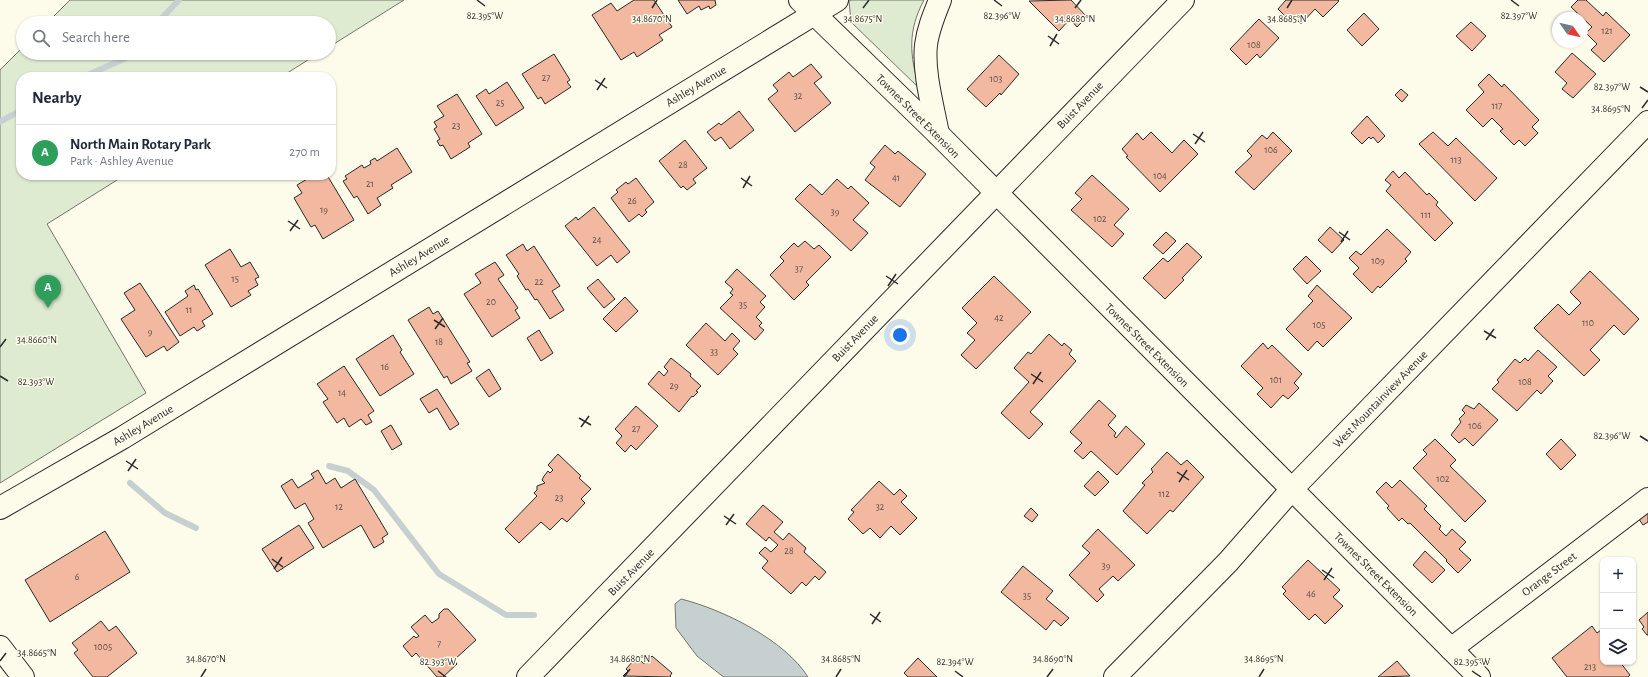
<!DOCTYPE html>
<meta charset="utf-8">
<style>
body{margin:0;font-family:"Alegreya Sans",sans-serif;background:#f2f2f3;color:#1f2937}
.controls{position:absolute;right:12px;bottom:12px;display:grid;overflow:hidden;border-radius:8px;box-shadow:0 1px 3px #0004}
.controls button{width:36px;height:36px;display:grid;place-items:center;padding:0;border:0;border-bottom:1px solid #e0e1e3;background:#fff;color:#1f2937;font:20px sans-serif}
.compass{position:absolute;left:1552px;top:12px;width:36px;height:36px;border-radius:50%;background:#fff;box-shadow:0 1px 3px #0004;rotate:124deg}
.you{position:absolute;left:900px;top:335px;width:14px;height:14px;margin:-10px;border:3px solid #fff;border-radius:50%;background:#1a73e8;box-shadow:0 0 0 6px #1a73e833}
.badge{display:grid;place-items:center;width:26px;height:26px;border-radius:50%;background:#0f766e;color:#fff;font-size:13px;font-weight:700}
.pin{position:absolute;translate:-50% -33px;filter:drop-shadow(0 1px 2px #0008)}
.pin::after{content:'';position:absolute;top:21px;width:14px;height:12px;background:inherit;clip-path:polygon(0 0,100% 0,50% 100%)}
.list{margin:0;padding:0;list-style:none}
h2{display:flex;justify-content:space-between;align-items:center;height:52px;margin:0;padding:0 16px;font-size:17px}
h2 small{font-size:13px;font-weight:400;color:#747a83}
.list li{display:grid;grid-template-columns:26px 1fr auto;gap:12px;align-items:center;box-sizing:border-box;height:56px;padding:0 16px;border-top:1px solid #e0e1e3}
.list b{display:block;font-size:15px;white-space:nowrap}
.list p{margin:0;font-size:13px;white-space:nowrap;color:#747a83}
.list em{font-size:13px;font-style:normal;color:#747a83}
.icon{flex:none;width:22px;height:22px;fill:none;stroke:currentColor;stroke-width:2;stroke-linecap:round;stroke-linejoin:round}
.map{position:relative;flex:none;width:1648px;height:677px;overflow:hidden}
.search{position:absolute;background:#fff;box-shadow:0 1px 3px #0004;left:16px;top:16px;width:320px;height:44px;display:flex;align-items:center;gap:10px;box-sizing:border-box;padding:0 14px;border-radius:22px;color:#747a83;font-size:15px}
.panel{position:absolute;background:#fff;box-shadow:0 1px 3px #0004;left:16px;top:72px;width:320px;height:108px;border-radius:16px}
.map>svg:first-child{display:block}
</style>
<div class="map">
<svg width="1648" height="677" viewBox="0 0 1648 677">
<rect width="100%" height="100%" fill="#fdfbea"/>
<g fill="#deebd1" stroke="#74746e">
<path d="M 70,0 L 404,0 L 329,47 L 329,23 L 47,23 Z"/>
<path d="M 851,0 L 924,0 C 907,32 910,55 919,88 L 851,22 L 849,1 Z"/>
<path d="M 23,47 L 23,53 L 319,53 L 281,77 L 21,77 L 21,175 L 125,175 L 47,224 L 146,393 L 0,483 L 0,70 Z"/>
</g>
<path fill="#c7d0d0" stroke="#74746e" d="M 681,599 C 722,609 785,640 808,677 L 724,677 L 721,675 L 697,656 L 676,628 L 675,604 Z"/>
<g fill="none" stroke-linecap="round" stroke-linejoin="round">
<g stroke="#c7d0d0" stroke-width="6">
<path d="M 157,23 L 179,0"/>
<path d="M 83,77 L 124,59 L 132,53"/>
<path d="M 0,122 L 21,110"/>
<path d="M 329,466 L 348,471 L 374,490 L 439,574 L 506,615 L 534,615"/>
<path d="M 130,483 L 165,513 L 196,528"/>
</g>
</g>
<g fill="#f2b8a0" stroke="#2b2b2b">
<path d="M 634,0 L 654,0 L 672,27 L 659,35 L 663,40 L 637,57 L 634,52 L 621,60 L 592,15 L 611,3 L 617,11 Z"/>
<path d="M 678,0 L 715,0 L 716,5 L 710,9 L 709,6 L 701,10 L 699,6 L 687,14 Z"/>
<path d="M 1071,0 L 1087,17 L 1077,27 L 1070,19 L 1059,31 L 1029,1 Z"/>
<path d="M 1286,0 L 1338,0 L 1339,1 L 1323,17 L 1315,9 L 1301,24 L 1295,18 L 1291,22 L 1278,9 Z"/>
<path d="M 1578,0 L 1586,0 L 1603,16 L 1606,12 L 1630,35 L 1604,62 L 1591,50 L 1597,44 L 1586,33 L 1592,27 L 1571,7 Z"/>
<path d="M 1364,13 L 1379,29 L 1362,46 L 1347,30 Z"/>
<path d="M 1259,19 L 1279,38 L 1260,58 L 1257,54 L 1246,65 L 1230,49 Z"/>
<path d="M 1471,22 L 1486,36 L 1472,51 L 1456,36 Z"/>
<path d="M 1572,53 L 1596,74 L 1573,98 L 1562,89 L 1567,83 L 1555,72 Z"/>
<path d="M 554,54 L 570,80 L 567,82 L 571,87 L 545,104 L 541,97 L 538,99 L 522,74 Z"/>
<path d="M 999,55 L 1019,74 L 1001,95 L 1000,93 L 986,107 L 967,89 Z"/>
<path d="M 811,64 L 822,77 L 814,83 L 831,103 L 795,132 L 768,99 L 778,91 L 773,85 L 789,72 L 793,77 Z"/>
<path d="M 1489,74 L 1502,87 L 1504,84 L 1539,120 L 1532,127 L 1538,133 L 1525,146 L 1519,140 L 1514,145 L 1500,131 L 1503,129 L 1492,118 L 1483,127 L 1466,110 L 1484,92 L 1478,85 Z"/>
<path d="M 507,82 L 524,108 L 496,126 L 476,96 L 486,89 L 489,94 Z"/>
<path d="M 1401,89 L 1408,95 L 1402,102 L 1395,95 Z"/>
<path d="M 457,94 L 482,134 L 468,143 L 470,147 L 451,159 L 443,145 L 440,146 L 437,141 L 440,139 L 434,129 L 437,127 L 434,122 L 444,116 L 437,106 Z"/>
<path d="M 739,111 L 754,130 L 730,149 L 721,137 L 715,141 L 707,132 L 719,123 L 721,125 Z"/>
<path d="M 1367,116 L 1385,136 L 1378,143 L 1373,137 L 1371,139 L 1369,137 L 1362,144 L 1351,133 Z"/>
<path d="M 1151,132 L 1172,153 L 1184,140 L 1198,154 L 1160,192 L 1126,157 L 1128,156 L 1122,149 L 1137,133 L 1143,140 Z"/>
<path d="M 1273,132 L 1292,151 L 1254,190 L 1235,172 L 1252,156 L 1247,151 L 1262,135 L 1267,139 Z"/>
<path d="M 1433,132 L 1448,146 L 1456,138 L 1497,178 L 1475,201 L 1419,144 Z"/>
<path d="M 685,140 L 707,168 L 693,179 L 696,183 L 687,190 L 683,186 L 681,188 L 659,161 Z"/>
<path d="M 885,145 L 895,154 L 898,151 L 926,174 L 900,207 L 865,180 L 875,167 L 870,163 Z"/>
<path d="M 397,148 L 412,172 L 391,185 L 393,188 L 377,198 L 381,205 L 368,214 L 357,196 L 354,198 L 343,181 L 347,179 L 345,176 L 362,165 L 364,168 L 371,164 L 370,161 L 375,158 L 377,161 Z"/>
<path d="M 1393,171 L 1399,178 L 1405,172 L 1427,195 L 1429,193 L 1438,202 L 1436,205 L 1453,223 L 1435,241 L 1386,191 L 1391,185 L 1385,180 Z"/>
<path d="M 314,175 L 327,175 L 354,220 L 323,239 L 315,225 L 311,227 L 294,198 L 302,193 L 297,185 Z"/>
<path d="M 1092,175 L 1129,209 L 1114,225 L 1124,234 L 1112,247 L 1071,210 L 1082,199 L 1075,193 Z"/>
<path d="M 636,178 L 654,202 L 645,210 L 647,212 L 642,217 L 639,214 L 629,222 L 611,198 L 618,192 L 616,190 L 626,182 L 628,184 Z"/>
<path d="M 837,179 L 848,189 L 851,186 L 869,203 L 853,220 L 868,233 L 851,251 L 795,199 L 810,184 L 822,195 Z"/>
<path d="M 594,207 L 630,252 L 617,263 L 611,255 L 597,266 L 565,226 L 576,217 L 578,220 Z"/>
<path d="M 1330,227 L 1344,240 L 1332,253 L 1318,240 Z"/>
<path d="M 1387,229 L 1411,252 L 1405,259 L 1407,261 L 1380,288 L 1378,286 L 1372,293 L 1353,274 L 1359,268 L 1349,258 L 1356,251 L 1361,255 Z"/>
<path d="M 1166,232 L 1176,241 L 1163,254 L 1153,245 Z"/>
<path d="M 805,241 L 814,249 L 819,245 L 831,257 L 806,282 L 809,285 L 794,300 L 770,275 L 784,261 L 780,257 L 794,243 L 798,247 Z"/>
<path d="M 1187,243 L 1202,257 L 1182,278 L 1184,280 L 1165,299 L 1143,278 L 1163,258 L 1168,262 Z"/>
<path d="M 523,244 L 527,251 L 534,246 L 560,286 L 552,291 L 564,310 L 550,319 L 537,299 L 535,300 L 528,289 L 526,290 L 517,276 L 519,274 L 506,255 Z"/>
<path d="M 230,249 L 241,267 L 250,262 L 259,277 L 255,279 L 258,285 L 248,291 L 251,295 L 231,307 L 205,265 Z"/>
<path d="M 1306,256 L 1321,271 L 1307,284 L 1293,269 Z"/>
<path d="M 495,262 L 504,275 L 498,279 L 518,308 L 515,310 L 520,318 L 492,337 L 464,294 L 481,283 L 475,274 Z"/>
<path d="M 737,269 L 766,296 L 760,302 L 765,307 L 756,317 L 762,323 L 759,326 L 764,330 L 755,340 L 720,308 L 733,295 L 730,293 L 733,289 L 725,282 Z"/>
<path d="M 1590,271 L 1639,319 L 1624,335 L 1614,325 L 1590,350 L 1600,360 L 1584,376 L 1534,328 L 1558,304 L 1569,315 L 1581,303 L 1570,292 Z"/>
<path d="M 994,276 L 1031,312 L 976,369 L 961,355 L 975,340 L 967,333 L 977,323 L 962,308 Z"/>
<path d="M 598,279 L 615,299 L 604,308 L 587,288 Z"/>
<path d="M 140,283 L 179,342 L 167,351 L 164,346 L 146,357 L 121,319 L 135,310 L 124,293 Z"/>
<path d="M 194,285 L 196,290 L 198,289 L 213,314 L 202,321 L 205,326 L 197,331 L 194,327 L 180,336 L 165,312 L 188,296 L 185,291 Z"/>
<path d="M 1317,285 L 1352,318 L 1323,347 L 1317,341 L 1308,351 L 1286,329 L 1313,301 L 1308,296 Z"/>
<path d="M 625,297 L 638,311 L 616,332 L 603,319 Z"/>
<path d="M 429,307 L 433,314 L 438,311 L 470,362 L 467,363 L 472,371 L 451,384 L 447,376 L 444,378 L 408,320 Z"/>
<path d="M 706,323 L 725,341 L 732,333 L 740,341 L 733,349 L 738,354 L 718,375 L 686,345 Z"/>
<path d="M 539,330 L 553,353 L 541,361 L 527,338 Z"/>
<path d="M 1049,334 L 1062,346 L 1064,343 L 1072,350 L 1069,354 L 1076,361 L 1030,412 L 1043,424 L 1029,439 L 1001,413 L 1029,382 L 1014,368 L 1028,352 L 1031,354 Z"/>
<path d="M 393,335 L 402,350 L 400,352 L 414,374 L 380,396 L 356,359 Z"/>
<path d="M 1263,343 L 1268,349 L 1272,345 L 1302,374 L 1294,383 L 1299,388 L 1288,399 L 1283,395 L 1271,408 L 1257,394 L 1263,388 L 1241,366 Z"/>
<path d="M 1538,350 L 1557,367 L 1548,376 L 1553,381 L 1541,394 L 1537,390 L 1517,411 L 1492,389 L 1499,382 L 1497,380 L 1515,359 L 1520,363 L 1525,358 L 1528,361 Z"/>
<path d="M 671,358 L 691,374 L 690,376 L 701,386 L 696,391 L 698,392 L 693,397 L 692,396 L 679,412 L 648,384 L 659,371 L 664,376 L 668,371 L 664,367 Z"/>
<path d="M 344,366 L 374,411 L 368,415 L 372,422 L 366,425 L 361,419 L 349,427 L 344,418 L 337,423 L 323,402 L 328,399 L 317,384 Z"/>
<path d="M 489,369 L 501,389 L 489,397 L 476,378 Z"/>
<path d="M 437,389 L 459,424 L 450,430 L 437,408 L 429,413 L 420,399 Z"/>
<path d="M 1099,400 L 1116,416 L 1108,425 L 1116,433 L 1114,436 L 1116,438 L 1126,426 L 1145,444 L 1117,475 L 1091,451 L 1083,459 L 1074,451 L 1082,443 L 1070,432 Z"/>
<path d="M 1479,403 L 1498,420 L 1473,446 L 1465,438 L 1459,443 L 1451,435 L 1461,422 L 1459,419 L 1465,413 L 1462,410 L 1466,405 L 1474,409 Z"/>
<path d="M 636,406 L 658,426 L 636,450 L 631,445 L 625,452 L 616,443 L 622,436 L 615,429 Z"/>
<path d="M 391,425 L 402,444 L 392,450 L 381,431 Z"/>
<path d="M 1435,439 L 1456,460 L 1450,466 L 1486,501 L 1465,522 L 1413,468 L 1427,454 L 1423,450 Z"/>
<path d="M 1561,439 L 1576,455 L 1561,470 L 1546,454 Z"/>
<path d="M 1167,452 L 1181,465 L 1187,460 L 1204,477 L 1173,512 L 1170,510 L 1147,534 L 1123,511 L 1145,485 L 1142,483 L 1153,472 L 1151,469 Z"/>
<path d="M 558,454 L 581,476 L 579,478 L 591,489 L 581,499 L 585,503 L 567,522 L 562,518 L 550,530 L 541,522 L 519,543 L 505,529 L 537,496 L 534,493 L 537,490 L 537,486 L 545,483 L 542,480 L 544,476 L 548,471 L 550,473 L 553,470 L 548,465 Z"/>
<path d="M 318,470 L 326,484 L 335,478 L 341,488 L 355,479 L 388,534 L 382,538 L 384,542 L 374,548 L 361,525 L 323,548 L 308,523 L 314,519 L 305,503 L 295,509 L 281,486 L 292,479 L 298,488 L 314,478 L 311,474 Z"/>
<path d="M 1098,471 L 1109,482 L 1095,496 L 1084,486 Z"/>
<path d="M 1400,480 L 1427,506 L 1424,509 L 1441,526 L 1439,529 L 1446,536 L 1452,529 L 1466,542 L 1459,549 L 1471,560 L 1458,573 L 1446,561 L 1447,560 L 1410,523 L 1408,524 L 1402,518 L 1399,521 L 1387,508 L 1389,506 L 1376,492 L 1386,482 L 1392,488 Z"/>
<path d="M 879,481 L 894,495 L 900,489 L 907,496 L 901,502 L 917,518 L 900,535 L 891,526 L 880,538 L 870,528 L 863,534 L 848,519 L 854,512 L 851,510 Z"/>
<path d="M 763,505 L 783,522 L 774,532 L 783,540 L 789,533 L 806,548 L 804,552 L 826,572 L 819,580 L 815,576 L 806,586 L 802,582 L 791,594 L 762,568 L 768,561 L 759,553 L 765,547 L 771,552 L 778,545 L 769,537 L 766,541 L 746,524 Z"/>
<path d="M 1648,507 L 1648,522 L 1643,525 L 1636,515 Z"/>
<path d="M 1031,508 L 1038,515 L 1032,522 L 1024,516 Z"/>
<path d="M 299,525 L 314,548 L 277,572 L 262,549 Z"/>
<path d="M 1098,529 L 1135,565 L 1118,581 L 1113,576 L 1099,589 L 1104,595 L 1097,602 L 1069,575 L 1090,553 L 1082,546 Z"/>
<path d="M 105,531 L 130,572 L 50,622 L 25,580 Z"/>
<path d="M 1425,551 L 1445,570 L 1432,583 L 1413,565 Z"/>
<path d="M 1308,560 L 1340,590 L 1333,597 L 1343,606 L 1325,624 L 1315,614 L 1309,620 L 1283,594 L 1286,591 L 1282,587 Z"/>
<path d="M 1023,566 L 1053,591 L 1046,599 L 1069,618 L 1061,626 L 1054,620 L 1046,630 L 1001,592 Z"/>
<path d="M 444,609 L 448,609 L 476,640 L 454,660 L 457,664 L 443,677 L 437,677 L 416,653 L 412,657 L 403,646 L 414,636 L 416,638 L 419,636 L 411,627 L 425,615 L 432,623 L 439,618 L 439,614 Z"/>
<path d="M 1648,612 L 1648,635 L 1647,635 L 1642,629 L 1644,627 L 1639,620 Z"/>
<path d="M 101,621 L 109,631 L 116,626 L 137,653 L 107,677 L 93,677 L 74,653 L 78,650 L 72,643 Z"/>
<path d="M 1592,626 L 1597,633 L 1601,630 L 1603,632 L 1603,662 L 1620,662 L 1630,675 L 1628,677 L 1567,677 L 1552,658 Z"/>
<path d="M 652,656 L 672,673 L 670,676 L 671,677 L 623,676 L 628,671 L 626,669 L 633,661 L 635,663 L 639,659 L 644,664 Z"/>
<path d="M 918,658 L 937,677 L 908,677 L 904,673 Z"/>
<path d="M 1397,661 L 1410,676 L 1378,677 Z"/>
</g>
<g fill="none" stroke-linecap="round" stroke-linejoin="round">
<defs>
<g id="minor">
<path d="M 800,0 L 938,134 L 1479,677"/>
<path d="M 938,134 C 933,107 923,72 926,45 C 928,29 934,15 940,0"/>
<path d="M 0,508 L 122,438 L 837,0"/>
<path d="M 0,647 L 23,677"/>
<path d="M 1451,649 L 1648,499"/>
<path d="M 528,677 L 1183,0"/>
<path d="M 1115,677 L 1228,562 L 1292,489 L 1648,122"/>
</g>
</defs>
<use href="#minor" stroke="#2b2b2b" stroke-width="24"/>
<use href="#minor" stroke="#fdfbea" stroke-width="22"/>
</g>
<path fill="none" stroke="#2b2b2b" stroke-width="1.5" d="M 477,0 L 485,6M 994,0 L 1002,6M 1511,0 L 1519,6M 652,8 L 657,0M 863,8 L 869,0M 1075,8 L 1081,0M 1287,8 L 1292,0M 1048,36 L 1059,44M 1050,46 L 1057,34M 595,80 L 607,88M 1640,87 L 1648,92M 597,90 L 605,78M 1642,108 L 1648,100M 1193,134 L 1205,142M 1195,144 L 1203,132M 741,178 L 752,186M 743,188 L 750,176M 288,221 L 300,229M 290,231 L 298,220M 1339,232 L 1350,240M 1341,242 L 1348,231M 886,276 L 898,284M 888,286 L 896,274M 434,320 L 445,327M 435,329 L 443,318M 1484,331 L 1496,338M 1486,340 L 1494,329M 0,347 L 6,339M 1031,374 L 1043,382M 0,376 L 8,381M 1033,384 L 1041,372M 579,418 L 591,425M 581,427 L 589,416M 1640,436 L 1648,441M 126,461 L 138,469M 128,471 L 136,459M 1177,472 L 1189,480M 1179,482 L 1187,470M 724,516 L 736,524M 726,525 L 734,514M 272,559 L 283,567M 274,569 L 282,557M 1322,570 L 1334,578M 1324,580 L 1332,568M 870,614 L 881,622M 872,624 L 880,612M 0,661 L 6,653M 438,671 L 446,677M 955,671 L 963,677M 1472,671 L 1481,677M 201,677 L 206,669M 624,677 L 630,669M 836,677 L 841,669M 1047,677 L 1053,669M 1259,677 L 1264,669"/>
<g text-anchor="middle" stroke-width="3" stroke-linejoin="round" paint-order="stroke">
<g font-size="10" fill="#5d4e48">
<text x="1607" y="34">121</text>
<text x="1254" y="48">108</text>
<text x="546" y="81">27</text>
<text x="996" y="82">103</text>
<text x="798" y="99">32</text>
<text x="500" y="106">25</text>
<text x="1497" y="109">117</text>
<text x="456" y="129">23</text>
<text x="1271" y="153">106</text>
<text x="1456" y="163">113</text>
<text x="683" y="168">28</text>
<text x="1160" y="179">104</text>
<text x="896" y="181">41</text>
<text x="370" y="187">21</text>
<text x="632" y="204">26</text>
<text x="324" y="213">19</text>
<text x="835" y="215">39</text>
<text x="1426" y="218">111</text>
<text x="1100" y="222">102</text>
<text x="597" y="243">24</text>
<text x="1378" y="264">109</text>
<text x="799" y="272">37</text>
<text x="235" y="282">15</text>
<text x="539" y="285">22</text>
<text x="491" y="305">20</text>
<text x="743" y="308">35</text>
<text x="189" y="313">11</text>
<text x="999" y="321">42</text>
<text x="1588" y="326">110</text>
<text x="1319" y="328">105</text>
<text x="150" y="335">9</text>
<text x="439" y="345">18</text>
<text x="714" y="355">33</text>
<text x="385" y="370">16</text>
<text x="1276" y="383">101</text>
<text x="1525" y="385">108</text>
<text x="674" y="389">29</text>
<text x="342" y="396">14</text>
<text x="1475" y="429">106</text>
<text x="636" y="432">27</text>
<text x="1443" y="482">102</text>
<text x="1164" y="497">112</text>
<text x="559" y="501">23</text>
<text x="339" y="510">12</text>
<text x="880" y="510">32</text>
<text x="789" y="554">28</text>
<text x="1106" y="569">39</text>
<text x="77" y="580">6</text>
<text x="1311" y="597">46</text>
<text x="1027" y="599">35</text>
<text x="439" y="647">7</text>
<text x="103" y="650">1005</text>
<text x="1590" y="670">213</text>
</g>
<g font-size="12" fill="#2b2b2b" stroke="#fdfbea">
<text transform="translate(696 86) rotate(-31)" y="4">Ashley Avenue</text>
<text transform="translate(1080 105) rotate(-46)" y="4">Buist Avenue</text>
<text transform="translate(918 116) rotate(45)" y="4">Townes Street Extension</text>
<text transform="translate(419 256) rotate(-31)" y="4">Ashley Avenue</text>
<text transform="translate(855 338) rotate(-46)" y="4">Buist Avenue</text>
<text transform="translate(1147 345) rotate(45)" y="4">Townes Street Extension</text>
<text transform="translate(1380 399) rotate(-46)" y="4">West Mountainview Avenue</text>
<text transform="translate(143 425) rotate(-31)" y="4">Ashley Avenue</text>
<text transform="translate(631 572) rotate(-46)" y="4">Buist Avenue</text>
<text transform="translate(1376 574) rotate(45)" y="4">Townes Street Extension</text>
<text transform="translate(1549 574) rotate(-37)" y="4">Orange Street</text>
</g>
</g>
<g font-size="10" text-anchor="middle" fill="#2b2b2b" stroke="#fdfbea" stroke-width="3" stroke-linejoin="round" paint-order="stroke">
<text x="485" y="19">82.395°W</text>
<text x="1002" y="19">82.396°W</text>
<text x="1519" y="19">82.397°W</text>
<text x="652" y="22">34.8670°N</text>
<text x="863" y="22">34.8675°N</text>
<text x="1075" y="22">34.8680°N</text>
<text x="1287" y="22">34.8685°N</text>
<text x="1612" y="90">82.397°W</text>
<text x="1611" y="112">34.8695°N</text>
<text x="37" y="343">34.8660°N</text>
<text x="36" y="385">82.393°W</text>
<text x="1612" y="439">82.396°W</text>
<text x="37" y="656">34.8665°N</text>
<text x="206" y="662">34.8670°N</text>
<text x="630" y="662">34.8680°N</text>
<text x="841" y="662">34.8685°N</text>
<text x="1053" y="662">34.8690°N</text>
<text x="1264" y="662">34.8695°N</text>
<text x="438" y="665">82.393°W</text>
<text x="955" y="665">82.394°W</text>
<text x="1472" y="665">82.395°W</text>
</g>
</svg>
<div class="controls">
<button>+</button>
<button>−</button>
<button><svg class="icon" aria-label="layers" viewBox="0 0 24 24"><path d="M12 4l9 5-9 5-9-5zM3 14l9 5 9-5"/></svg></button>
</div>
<svg class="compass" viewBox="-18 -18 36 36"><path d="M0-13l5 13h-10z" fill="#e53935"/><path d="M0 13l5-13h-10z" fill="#747a83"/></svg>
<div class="you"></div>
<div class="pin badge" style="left:48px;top:308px;background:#2e9e5b">A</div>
<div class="search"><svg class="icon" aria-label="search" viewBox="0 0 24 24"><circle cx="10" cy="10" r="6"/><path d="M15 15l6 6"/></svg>Search here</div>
<section class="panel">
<h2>Nearby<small></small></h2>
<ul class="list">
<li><span class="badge" style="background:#2e9e5b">A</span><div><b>North Main Rotary Park</b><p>Park · Ashley Avenue</p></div><em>270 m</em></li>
</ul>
</section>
</div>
